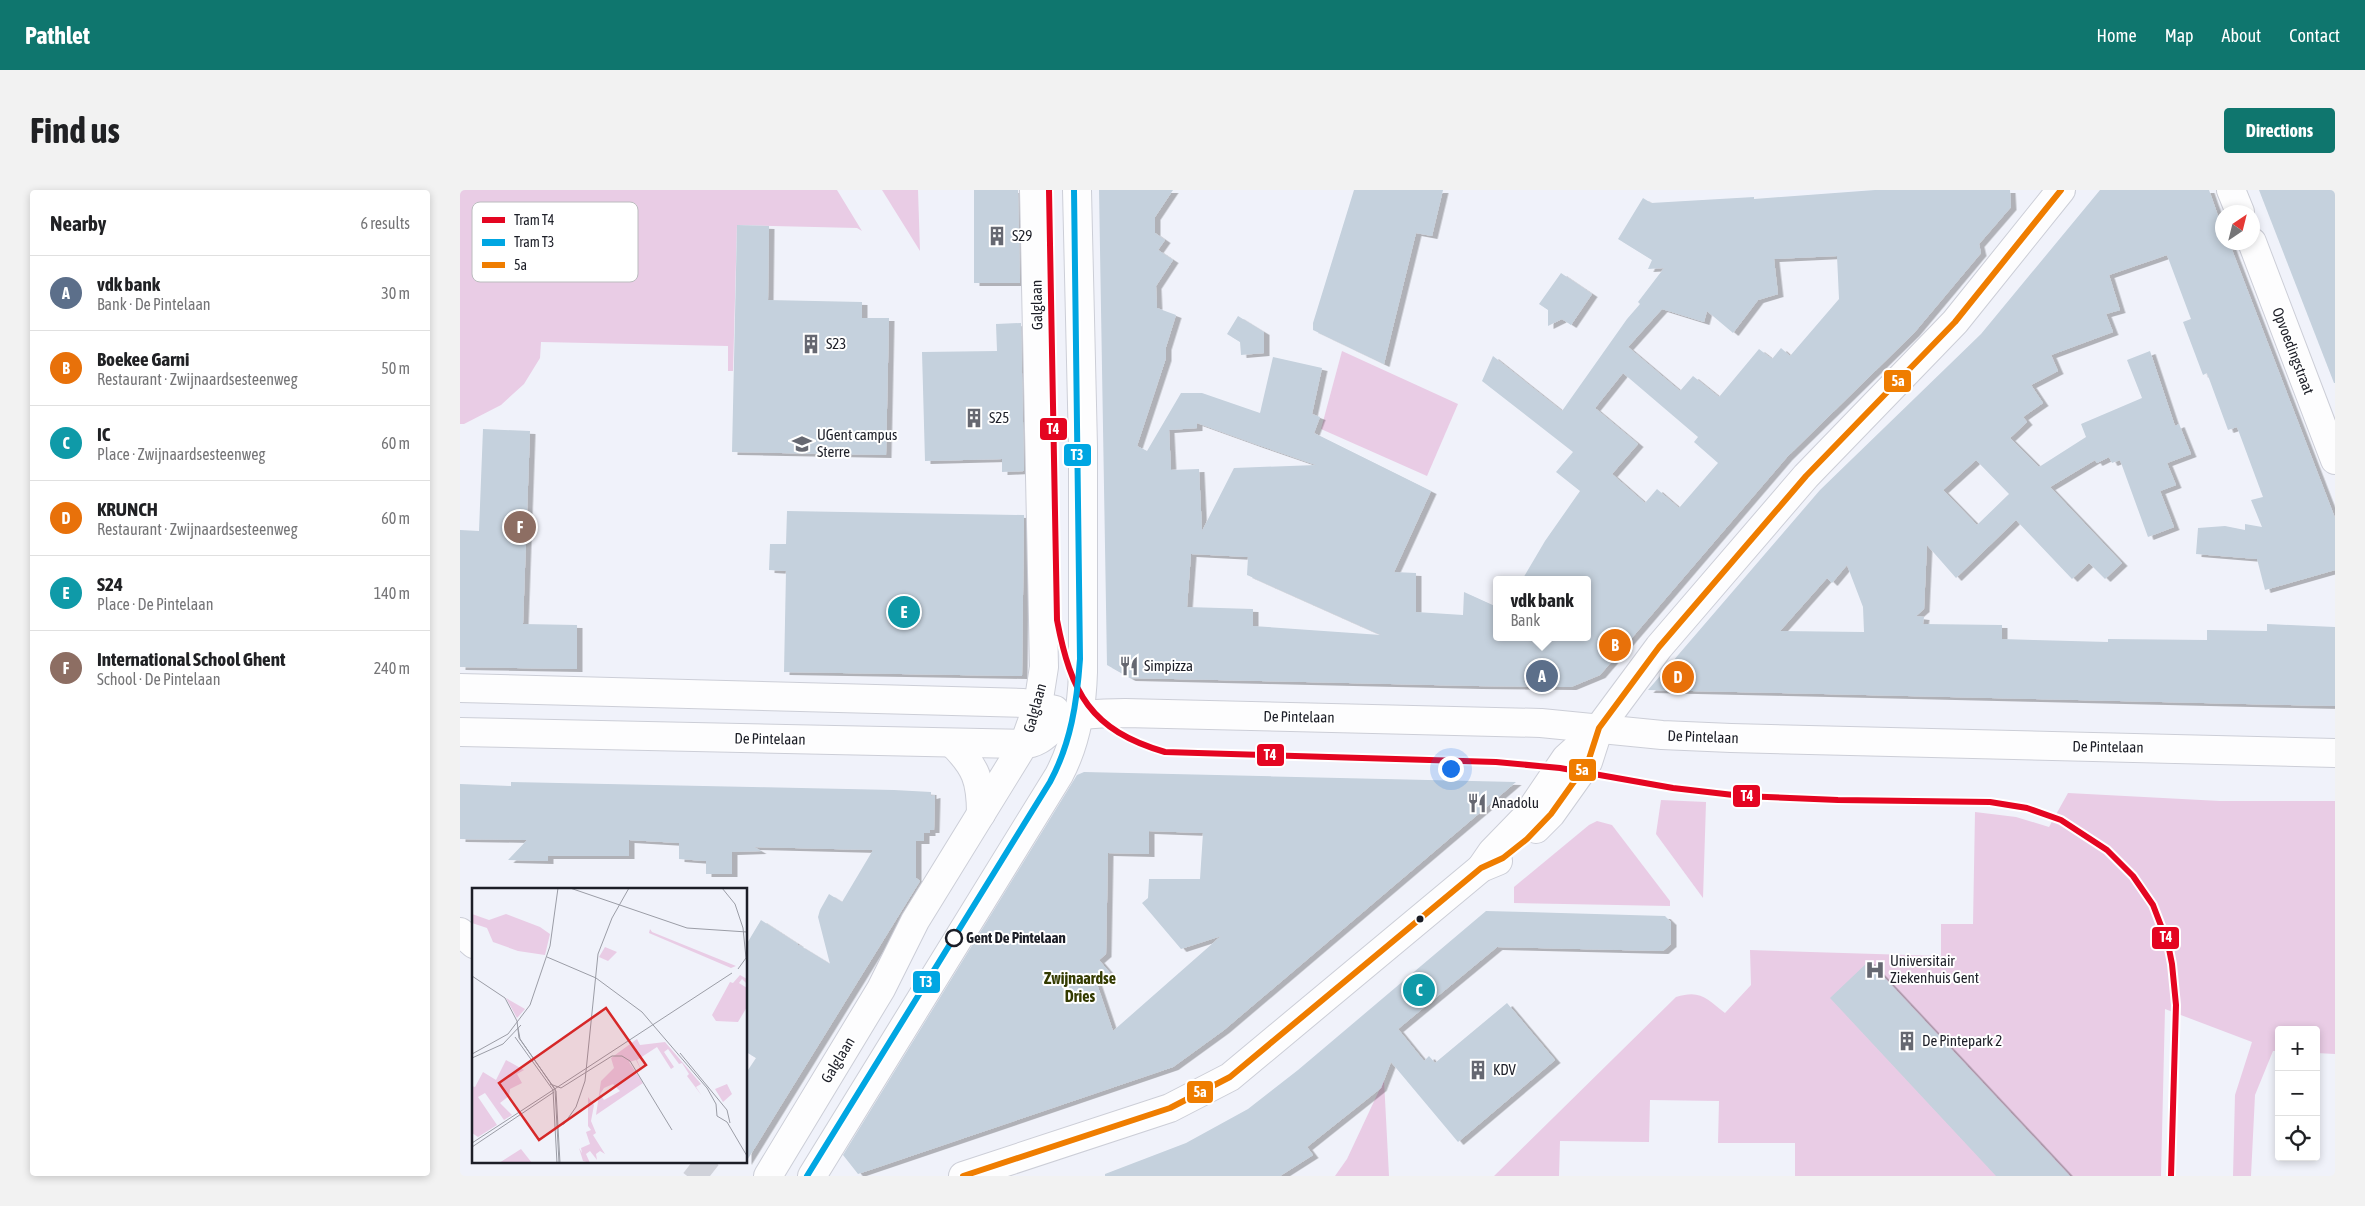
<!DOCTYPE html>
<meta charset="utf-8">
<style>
body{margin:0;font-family:"Asap Condensed",sans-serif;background:#f2f2f2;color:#202124}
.controls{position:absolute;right:15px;bottom:15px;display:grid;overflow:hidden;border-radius:5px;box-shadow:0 2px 8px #0003}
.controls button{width:45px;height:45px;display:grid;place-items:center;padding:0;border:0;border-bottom:1px solid #e0e0e0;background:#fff;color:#202124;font:25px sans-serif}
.compass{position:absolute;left:1755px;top:15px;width:45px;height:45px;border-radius:50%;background:#fff;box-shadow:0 2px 8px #0003;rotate:35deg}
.you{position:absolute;left:990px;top:578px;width:18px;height:18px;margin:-12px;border:4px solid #fff;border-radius:50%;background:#1a73e8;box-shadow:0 0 0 8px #1a73e833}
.badge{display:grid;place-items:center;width:32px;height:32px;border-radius:50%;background:#0f766e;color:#fff;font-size:16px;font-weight:700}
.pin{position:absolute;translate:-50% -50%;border:2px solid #fff;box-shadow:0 1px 5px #0006}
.popup{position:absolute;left:1033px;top:386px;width:98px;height:65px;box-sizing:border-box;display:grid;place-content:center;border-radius:5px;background:#fff;filter:drop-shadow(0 1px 4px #0005);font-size:16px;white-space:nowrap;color:#757577}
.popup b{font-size:19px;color:#202124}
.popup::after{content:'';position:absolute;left:50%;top:100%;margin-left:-10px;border:10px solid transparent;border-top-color:#fff}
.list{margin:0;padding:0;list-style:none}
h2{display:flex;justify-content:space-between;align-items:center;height:65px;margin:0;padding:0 20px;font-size:21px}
h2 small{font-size:16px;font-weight:400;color:#757577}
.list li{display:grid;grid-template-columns:32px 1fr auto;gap:15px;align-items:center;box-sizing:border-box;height:75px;padding:0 20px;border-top:1px solid #e0e0e0}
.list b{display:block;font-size:19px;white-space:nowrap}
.list p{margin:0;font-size:16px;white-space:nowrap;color:#757577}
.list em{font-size:16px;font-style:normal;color:#757577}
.icon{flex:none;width:28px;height:28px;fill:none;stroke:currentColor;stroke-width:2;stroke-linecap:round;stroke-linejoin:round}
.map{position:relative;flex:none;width:1875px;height:986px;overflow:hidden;border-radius:5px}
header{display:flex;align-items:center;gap:30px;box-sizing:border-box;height:70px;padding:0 25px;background:#0f766e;color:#fff}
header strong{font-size:24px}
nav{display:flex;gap:28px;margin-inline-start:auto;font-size:18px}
.intro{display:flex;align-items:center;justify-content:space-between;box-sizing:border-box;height:120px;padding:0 30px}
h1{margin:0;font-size:35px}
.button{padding:12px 22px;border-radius:5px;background:#0f766e;color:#fff;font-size:18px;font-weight:700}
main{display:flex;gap:30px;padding:0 30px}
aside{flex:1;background:#fff;border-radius:5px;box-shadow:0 2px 8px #0003}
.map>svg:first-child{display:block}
</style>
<header>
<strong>Pathlet</strong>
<nav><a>Home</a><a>Map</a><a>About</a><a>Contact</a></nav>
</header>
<div class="intro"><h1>Find us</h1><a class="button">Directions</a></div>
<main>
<aside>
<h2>Nearby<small>6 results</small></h2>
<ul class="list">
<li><span class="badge" style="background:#5c6f8a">A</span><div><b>vdk bank</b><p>Bank · De Pintelaan</p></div><em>30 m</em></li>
<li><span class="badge" style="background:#e8710a">B</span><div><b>Boekee Garni</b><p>Restaurant · Zwijnaardsesteenweg</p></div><em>50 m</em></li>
<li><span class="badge" style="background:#0f9aa8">C</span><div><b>IC</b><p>Place · Zwijnaardsesteenweg</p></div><em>60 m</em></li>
<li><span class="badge" style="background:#e8710a">D</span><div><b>KRUNCH</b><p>Restaurant · Zwijnaardsesteenweg</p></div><em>60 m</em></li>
<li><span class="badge" style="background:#0f9aa8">E</span><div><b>S24</b><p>Place · De Pintelaan</p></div><em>140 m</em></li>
<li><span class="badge" style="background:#8d6e63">F</span><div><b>International School Ghent</b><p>School · De Pintelaan</p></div><em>240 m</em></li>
</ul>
</aside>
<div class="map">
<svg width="1875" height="986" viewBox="0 0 1875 986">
<defs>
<filter id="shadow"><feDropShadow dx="5.5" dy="3" stdDeviation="0" flood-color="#0004"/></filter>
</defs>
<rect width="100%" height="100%" fill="#f0f2fa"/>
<g fill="#e9cce5">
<path d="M 0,0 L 377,0 L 402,41 L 397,38 L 277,35 L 273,181 L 268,181 L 268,156 L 81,152 L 80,168 L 64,194 L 41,215 L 4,234 L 0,234 Z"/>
<path d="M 422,0 L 458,0 L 460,61 Z"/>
<path d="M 882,161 L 998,214 L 967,286 L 861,239 Z"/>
<path d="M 1608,603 L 1760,611 L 1875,611 L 1875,864 L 1856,863 L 1856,840 L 1819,840 L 1819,861 L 1813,861 L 1795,905 L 1791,986 L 1773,986 L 1775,905 L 1792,852 L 1705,819 L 1701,986 L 1335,986 L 1335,953 L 1258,953 L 1259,911 L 1190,910 L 1189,952 L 1100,951 L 1099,986 L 1034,986 L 1216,807 C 1241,799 1247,809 1265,823 L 1291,795 L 1290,760 L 1481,766 L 1481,734 L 1513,734 L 1515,622 L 1556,627 L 1589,637 Z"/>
<path d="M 1201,610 L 1246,612 L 1243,708 L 1196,644 Z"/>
<path d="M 1137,631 L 1152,635 L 1210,711 L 1210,716 L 1054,713 L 1054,697 L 1129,635 Z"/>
<path d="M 924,890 L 929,986 L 875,986 L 887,969 Z"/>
</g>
<g fill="#c5d1dd" fill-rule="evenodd" filter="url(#shadow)">
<path d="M 514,0 L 558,0 L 560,93 L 514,93 Z"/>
<path d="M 639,0 L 713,0 L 695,27 L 695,43 L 705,50 L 698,60 L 713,70 L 696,96 L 697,118 L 716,125 L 706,157 L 706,168 L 677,256 L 687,261 L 721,203 L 742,203 L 800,223 L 813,167 L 862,178 L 852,224 L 860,227 L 854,243 L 971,301 L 934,382 L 956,383 L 956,422 L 1003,425 L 1004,402 L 1037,417 L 1037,447 L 1127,447 L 1127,390 L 1062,390 L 1085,351 L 1120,301 L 1096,282 L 1113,262 L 1022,191 L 1033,166 L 1102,221 L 1167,129 L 1180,114 L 1178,112 L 1204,78 L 1188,79 L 1192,70 L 1158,49 L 1183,8 L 1191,13 L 1294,7 L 1294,9 L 1415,0 L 1550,0 L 1551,17 L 1519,54 L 1521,63 L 1454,143 L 1327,267 L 1140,485 L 1111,497 L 1016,496 L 670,488 L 647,475 ZM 1377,66 L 1379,109 L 1330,166 L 1321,158 L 1312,169 L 1299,159 L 1259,207 L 1233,186 L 1220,201 L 1168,157 L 1202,119 L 1244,132 L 1247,121 L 1273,143 L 1298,110 L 1318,104 L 1314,69 ZM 1163,183 L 1238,247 L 1234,252 L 1258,273 L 1219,318 L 1197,299 L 1185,313 L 1152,284 L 1178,254 L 1135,218 ZM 737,233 L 798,255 L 856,275 L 774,278 L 742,341 L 739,279 L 711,280 L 709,240 L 737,238 ZM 731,364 L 788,367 L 787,385 L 921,445 L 793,436 L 793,419 L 727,417 Z"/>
<path d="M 894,0 L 983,0 L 972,46 L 956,43 L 924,174 L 853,140 L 853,133 Z"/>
<path d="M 1640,0 L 1749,0 L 1762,37 L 1762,52 L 1769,52 L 1875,328 L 1875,380 L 1805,400 L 1797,369 L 1736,364 L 1738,338 L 1765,336 L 1785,340 L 1785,334 L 1802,337 L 1791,310 L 1803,307 L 1777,237 L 1768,240 L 1747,183 L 1743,185 L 1723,132 L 1731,129 L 1707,65 L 1649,85 L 1660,120 L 1646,124 L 1653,142 L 1591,165 L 1598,181 L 1571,195 L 1583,213 L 1563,227 L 1567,232 L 1550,248 L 1579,277 L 1626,247 L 1621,234 L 1682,208 L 1667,170 L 1690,161 L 1715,236 L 1719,234 L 1731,264 L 1707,273 L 1716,295 L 1700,301 L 1714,337 L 1688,347 L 1660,270 L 1652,273 L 1649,267 L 1637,273 L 1635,270 L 1590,297 L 1662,373 L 1645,389 L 1629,373 L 1612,389 L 1556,330 L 1496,388 L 1467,355 L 1464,419 L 1456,426 L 1464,427 L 1463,434 L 1542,435 L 1542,449 L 1648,452 L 1648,449 L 1747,450 L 1747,440 L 1807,441 L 1807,434 L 1875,437 L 1875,516 L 1188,500 L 1360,300 L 1521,144 ZM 1516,270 L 1549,304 L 1517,335 L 1483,300 ZM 1387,375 L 1403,417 L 1404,442 L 1320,441 L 1367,388 L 1372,393 Z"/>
<path d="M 1799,0 L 1875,0 L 1875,193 L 1874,193 Z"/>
<path d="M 277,35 L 309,36 L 308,110 L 402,112 L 402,128 L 429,128 L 426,265 L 272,262 Z"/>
<path d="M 1101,83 L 1132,104 L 1111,135 L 1102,129 L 1088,136 L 1088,120 L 1079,114 Z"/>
<path d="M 778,126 L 804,142 L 804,163 L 781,165 L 780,152 L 767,144 Z"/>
<path d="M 561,133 L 564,281 L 542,282 L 542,269 L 465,271 L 462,162 L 537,161 L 536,134 Z"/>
<path d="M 23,239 L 70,241 L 63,434 L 117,435 L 117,479 L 0,477 L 0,340 L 19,341 Z"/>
<path d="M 327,321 L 564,325 L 562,486 L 324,482 L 326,381 L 309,380 L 310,354 L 326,354 Z"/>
<path d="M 624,582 L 1056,592 L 764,840 L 713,877 L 398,984 L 383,965 L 617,585 ZM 689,641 L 743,643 L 740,689 L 689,689 L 688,708 L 682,713 L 721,759 L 761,746 L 653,841 L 635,788 L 650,783 L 639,770 L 646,764 L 648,663 L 689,664 Z"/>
<path d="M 51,592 L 434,600 L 471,602 L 471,606 L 475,605 L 474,640 L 470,640 L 470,643 L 464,643 L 464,651 L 456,651 L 456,688 L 460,691 L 286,972 L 286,883 L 296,868 L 286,862 L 286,755 L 301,730 L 338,754 L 338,757 L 339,755 L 370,774 L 358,727 L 360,720 L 369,704 L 382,712 L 413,660 L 294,657 L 301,661 L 272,662 L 272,684 L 246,684 L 246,671 L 219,669 L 219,653 L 169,650 L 169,666 L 88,666 L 88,671 L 48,670 L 67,650 L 0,649 L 0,594 L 51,596 Z"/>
<path d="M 1026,721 L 1205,726 L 1211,732 L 1211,754 L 1203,761 L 1037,757 L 938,839 L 964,871 L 969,866 L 975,873 L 1047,813 L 1095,870 L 998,952 L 931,872 L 921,898 L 847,957 L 853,965 L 820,986 L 645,986 L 645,984 L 726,953 L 788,919 L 838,880 Z"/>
<path d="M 1409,771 L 1610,986 L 1536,986 L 1370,808 Z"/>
</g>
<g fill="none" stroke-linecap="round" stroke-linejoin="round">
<path stroke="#d0d2da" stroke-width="28" stroke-dasharray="28 14" stroke-linecap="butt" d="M 232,972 L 250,986"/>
<defs>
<g id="minor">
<path d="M 1771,0 L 1780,22"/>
<path d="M 1792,52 L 1875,270"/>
<path d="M 0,742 L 14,754"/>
</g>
<g id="tertiary">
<path d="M 0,498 L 563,513 L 595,520"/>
<path d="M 0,542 L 564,554 C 583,554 591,536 607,529 C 620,524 650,523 665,523 L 1081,533 L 1202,545 L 1271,548 L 1875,563"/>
<path d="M 492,553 C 516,577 521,590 521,624"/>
<path d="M 1076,639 L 1091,624 L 1128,572 L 1138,541"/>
<path d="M 1021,678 L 1032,662 L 1066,627 L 1106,568 L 1139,538 L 1199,457 L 1346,286 L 1495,132 L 1601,0"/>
<path d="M 308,986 L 421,799 L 455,731 L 564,554 L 578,515 L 584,477 L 574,0"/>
<path d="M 352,986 L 599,585 C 616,553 622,518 623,482 L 623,257 L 617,0"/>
<path d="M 503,986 L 710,918 L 770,887 L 1021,678 L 1038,671"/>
</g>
</defs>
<use href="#minor" stroke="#ccced7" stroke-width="30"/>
<use href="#tertiary" stroke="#ccced7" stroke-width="30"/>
<use href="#minor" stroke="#fdfdfe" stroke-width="28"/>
<use href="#tertiary" stroke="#fdfdfe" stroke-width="28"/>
<defs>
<path id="bus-1" d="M 503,986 L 710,918 L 770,887 L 1021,678 L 1043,668 L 1067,649 L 1091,624 L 1128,572 L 1139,538 L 1199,457 L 1346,286 L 1495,132 L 1601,0"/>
</defs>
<use href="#bus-1" stroke="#fff" stroke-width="10"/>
<use href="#bus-1" stroke="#ef7d00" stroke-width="6"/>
<defs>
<path id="tram-1" d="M 589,0 L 597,430 C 611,503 630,540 705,562 L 1036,572 L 1100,578 L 1213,598 L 1282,606 L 1378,610 L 1530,612 L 1567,618 L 1601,630 L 1647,660 L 1673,686 L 1693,715 L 1708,754 L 1712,774 L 1716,815 L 1711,986"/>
<path id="tram-2" d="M 347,986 L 590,592 C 611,553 617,512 620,469 L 614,0"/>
</defs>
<use href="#tram-1" stroke="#fff" stroke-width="10"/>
<use href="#tram-2" stroke="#fff" stroke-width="10"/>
<use href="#tram-1" stroke="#e40521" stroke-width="6"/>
<use href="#tram-2" stroke="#00a6e2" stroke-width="6"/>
</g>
<defs>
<symbol id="building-bare" viewBox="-9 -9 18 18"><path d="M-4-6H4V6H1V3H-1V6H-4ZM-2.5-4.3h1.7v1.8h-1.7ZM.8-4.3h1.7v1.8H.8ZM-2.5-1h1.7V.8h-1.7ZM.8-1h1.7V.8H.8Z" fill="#666871" stroke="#fff" stroke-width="2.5" paint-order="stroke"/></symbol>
<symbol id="university-bare" viewBox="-9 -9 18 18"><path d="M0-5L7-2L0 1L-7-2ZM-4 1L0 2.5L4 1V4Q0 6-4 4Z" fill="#666871" stroke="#fff" stroke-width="2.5" paint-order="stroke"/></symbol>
<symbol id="restaurant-bare" viewBox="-9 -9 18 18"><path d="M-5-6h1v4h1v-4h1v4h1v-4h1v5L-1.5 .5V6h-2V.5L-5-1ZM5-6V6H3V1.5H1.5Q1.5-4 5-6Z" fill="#666871" stroke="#fff" stroke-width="2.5" paint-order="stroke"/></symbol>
<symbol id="hospital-bare" viewBox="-9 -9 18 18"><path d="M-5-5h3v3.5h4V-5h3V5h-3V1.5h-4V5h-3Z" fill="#666871" stroke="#fff" stroke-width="2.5" paint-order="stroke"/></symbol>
</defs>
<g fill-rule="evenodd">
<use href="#building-bare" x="523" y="32" width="28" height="28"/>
<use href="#building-bare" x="337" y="140" width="28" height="28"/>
<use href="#building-bare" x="500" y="214" width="28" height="28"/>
<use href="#university-bare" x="328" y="240" width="28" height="28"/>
<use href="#restaurant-bare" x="655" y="462" width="28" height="28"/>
<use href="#restaurant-bare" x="1003" y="599" width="28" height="28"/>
<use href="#hospital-bare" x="1401" y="766" width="28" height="28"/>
<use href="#building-bare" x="1433" y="837" width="28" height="28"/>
<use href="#building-bare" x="1004" y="866" width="28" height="28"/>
</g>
<circle fill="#1c1e27" stroke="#fff" stroke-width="2" cx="960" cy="729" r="4.5"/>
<circle fill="#fff" stroke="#1c1e27" stroke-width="2.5" cx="494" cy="748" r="8"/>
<g text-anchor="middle" stroke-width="4" stroke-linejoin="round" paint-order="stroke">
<g font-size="15" fill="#1c1e27" stroke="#fff" text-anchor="start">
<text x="552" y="51">S29</text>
<text x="366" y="159">S23</text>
<text x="529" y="233">S25</text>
<text x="357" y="250">UGent campus<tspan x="357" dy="17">Sterre</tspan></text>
<text x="684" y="481">Simpizza</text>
<text x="1032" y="618">Anadolu</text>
<text x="1430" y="776">Universitair<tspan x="1430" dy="17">Ziekenhuis Gent</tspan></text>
<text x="1462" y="856">De Pintepark 2</text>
<text x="1033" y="885">KDV</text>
</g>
<g font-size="15" fill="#1c1e27" stroke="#fff">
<text transform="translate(577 115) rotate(-91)" y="5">Galglaan</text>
<text transform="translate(1833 161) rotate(69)" y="5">Opvoedingstraat</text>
<text transform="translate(575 518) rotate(-75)" y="5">Galglaan</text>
<text transform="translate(839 527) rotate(1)" y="5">De Pintelaan</text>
<text transform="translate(1243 547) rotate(2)" y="5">De Pintelaan</text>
<text transform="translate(310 549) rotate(1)" y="5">De Pintelaan</text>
<text transform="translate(1648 557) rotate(1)" y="5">De Pintelaan</text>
<text transform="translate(378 870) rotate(-59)" y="5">Galglaan</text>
</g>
<g font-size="15" font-weight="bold" fill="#1c1e27" stroke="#fff" text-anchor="start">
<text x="506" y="753">Gent De Pintelaan</text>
</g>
<g font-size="16" font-weight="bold" fill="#343b00" stroke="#fff">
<text x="620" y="794">Zwijnaardse<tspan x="620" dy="18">Dries</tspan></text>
</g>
</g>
<g transform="translate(12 698)">
<rect width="275" height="275" fill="#f0f2fa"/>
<path d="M 0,26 L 17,32 L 34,26 L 68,39 L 78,46 L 73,67 L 46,63 L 21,54 L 15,40 L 0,35 ZM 178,41 L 180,44 L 264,78 L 259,80 L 177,45 ZM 133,59 L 145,64 L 136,73 L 127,69 ZM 268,87 L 275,91 L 274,95 L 270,91 L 267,95 L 275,100 L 275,119 L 266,134 L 244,133 L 240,127 L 258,94 L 261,95 ZM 34,110 L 53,121 L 45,130 ZM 165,151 L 168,157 L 193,154 L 229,196 L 224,199 L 230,208 L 215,188 L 217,186 L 210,175 L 207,176 L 196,161 L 192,164 L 202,179 L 199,181 L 185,159 L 165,172 L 170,184 L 164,172 L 157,174 L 171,195 L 124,227 L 129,193 L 142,180 L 139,170 ZM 141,196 L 148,203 L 132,212 L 128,206 L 132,200 ZM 34,172 L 52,182 L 45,186 L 50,195 L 38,201 L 37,208 L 28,215 L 40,227 L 32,232 L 13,205 L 6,209 L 25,237 L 6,249 L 0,245 L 0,198 L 3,199 L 11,184 L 24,192 ZM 255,196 L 260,206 L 251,214 L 243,201 ZM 116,209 L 122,217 L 119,233 L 124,245 L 121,247 L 133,266 L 128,263 L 124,266 L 125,272 L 118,263 L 114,266 L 118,275 L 111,273 L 107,260 L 110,265 L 109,260 L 118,256 L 114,244 L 119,242 L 116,238 ZM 49,261 L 60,275 L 27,275 Z" fill="#e9cce5" fill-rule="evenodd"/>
<path fill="none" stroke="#9b9da6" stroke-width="1" d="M 98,0 L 215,40 L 275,44M 250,0 L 263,16 L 271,40 L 274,70 L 266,81M 75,69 L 124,90 L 170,124 L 235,200 L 244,216 L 245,228 L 255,234 L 275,268M 0,88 L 33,110 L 45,133 L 47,150 L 83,201 L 87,275M 46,140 L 48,151 L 84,203 L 88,275M 43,149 L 81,202 L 85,275M 208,165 L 255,222 L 258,235M 0,166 L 36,146 L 58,117 L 78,58 L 86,0M 0,170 L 31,156 L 49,137M 113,193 L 126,66 L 140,30 L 157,0M 78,196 L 89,200 L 140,168 L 150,168 L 158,173 L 200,242M 85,238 L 92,236 L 104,219 L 113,193M 0,255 L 260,85M 0,259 L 82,204"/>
<path fill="#d62828" fill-opacity="0.15" stroke="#d62828" stroke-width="2.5" d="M 134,120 L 174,177 L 67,252 L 27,195 Z"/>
<rect width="275" height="275" fill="none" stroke="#1c1e27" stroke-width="2.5"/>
</g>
<rect x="12" y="12" width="166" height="80" rx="8" fill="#fff" stroke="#bbbcbe" stroke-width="1"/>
<rect x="22" y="27" width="23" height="6" fill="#e40521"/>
<rect x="22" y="49" width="23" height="7" fill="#00a6e2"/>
<rect x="22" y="72" width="23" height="6" fill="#ef7d00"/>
<g font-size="14" fill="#1c1e27">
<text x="54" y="35">Tram T4</text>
<text x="54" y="57">Tram T3</text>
<text x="54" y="80">5a</text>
</g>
<g stroke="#fff" stroke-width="2">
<rect x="1423" y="179" width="29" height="24" rx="5" fill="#ef7d00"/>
<rect x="579" y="227" width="29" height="24" rx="5" fill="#e40521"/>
<rect x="603" y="253" width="29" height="24" rx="5" fill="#00a6e2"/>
<rect x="796" y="553" width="29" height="24" rx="5" fill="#e40521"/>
<rect x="1108" y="568" width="29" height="24" rx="5" fill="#ef7d00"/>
<rect x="1272" y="594" width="29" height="24" rx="5" fill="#e40521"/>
<rect x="1691" y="736" width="29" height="24" rx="5" fill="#e40521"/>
<rect x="452" y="780" width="29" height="24" rx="5" fill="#00a6e2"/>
<rect x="726" y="890" width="28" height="24" rx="5" fill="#ef7d00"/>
</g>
<g font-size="14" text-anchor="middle" font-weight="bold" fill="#fff">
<text x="1438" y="196">5a</text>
<text x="593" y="244">T4</text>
<text x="617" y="270">T3</text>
<text x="810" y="570">T4</text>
<text x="1122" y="585">5a</text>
<text x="1287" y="611">T4</text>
<text x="1706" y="752">T4</text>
<text x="466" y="797">T3</text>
<text x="740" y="907">5a</text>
</g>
</svg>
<div class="controls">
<button>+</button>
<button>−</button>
<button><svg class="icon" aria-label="locate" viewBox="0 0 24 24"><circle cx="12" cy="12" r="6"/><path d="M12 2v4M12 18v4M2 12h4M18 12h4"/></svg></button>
</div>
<svg class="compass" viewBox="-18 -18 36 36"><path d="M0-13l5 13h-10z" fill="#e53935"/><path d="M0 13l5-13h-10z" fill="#757577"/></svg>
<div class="you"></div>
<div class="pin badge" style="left:1082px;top:486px;background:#5c6f8a">A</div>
<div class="popup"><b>vdk bank</b>Bank</div>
<div class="pin badge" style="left:1155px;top:455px;background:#e8710a">B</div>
<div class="pin badge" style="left:959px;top:800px;background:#0f9aa8">C</div>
<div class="pin badge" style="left:1218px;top:487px;background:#e8710a">D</div>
<div class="pin badge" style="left:444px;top:422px;background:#0f9aa8">E</div>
<div class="pin badge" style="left:60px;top:337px;background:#8d6e63">F</div>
</div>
</main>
